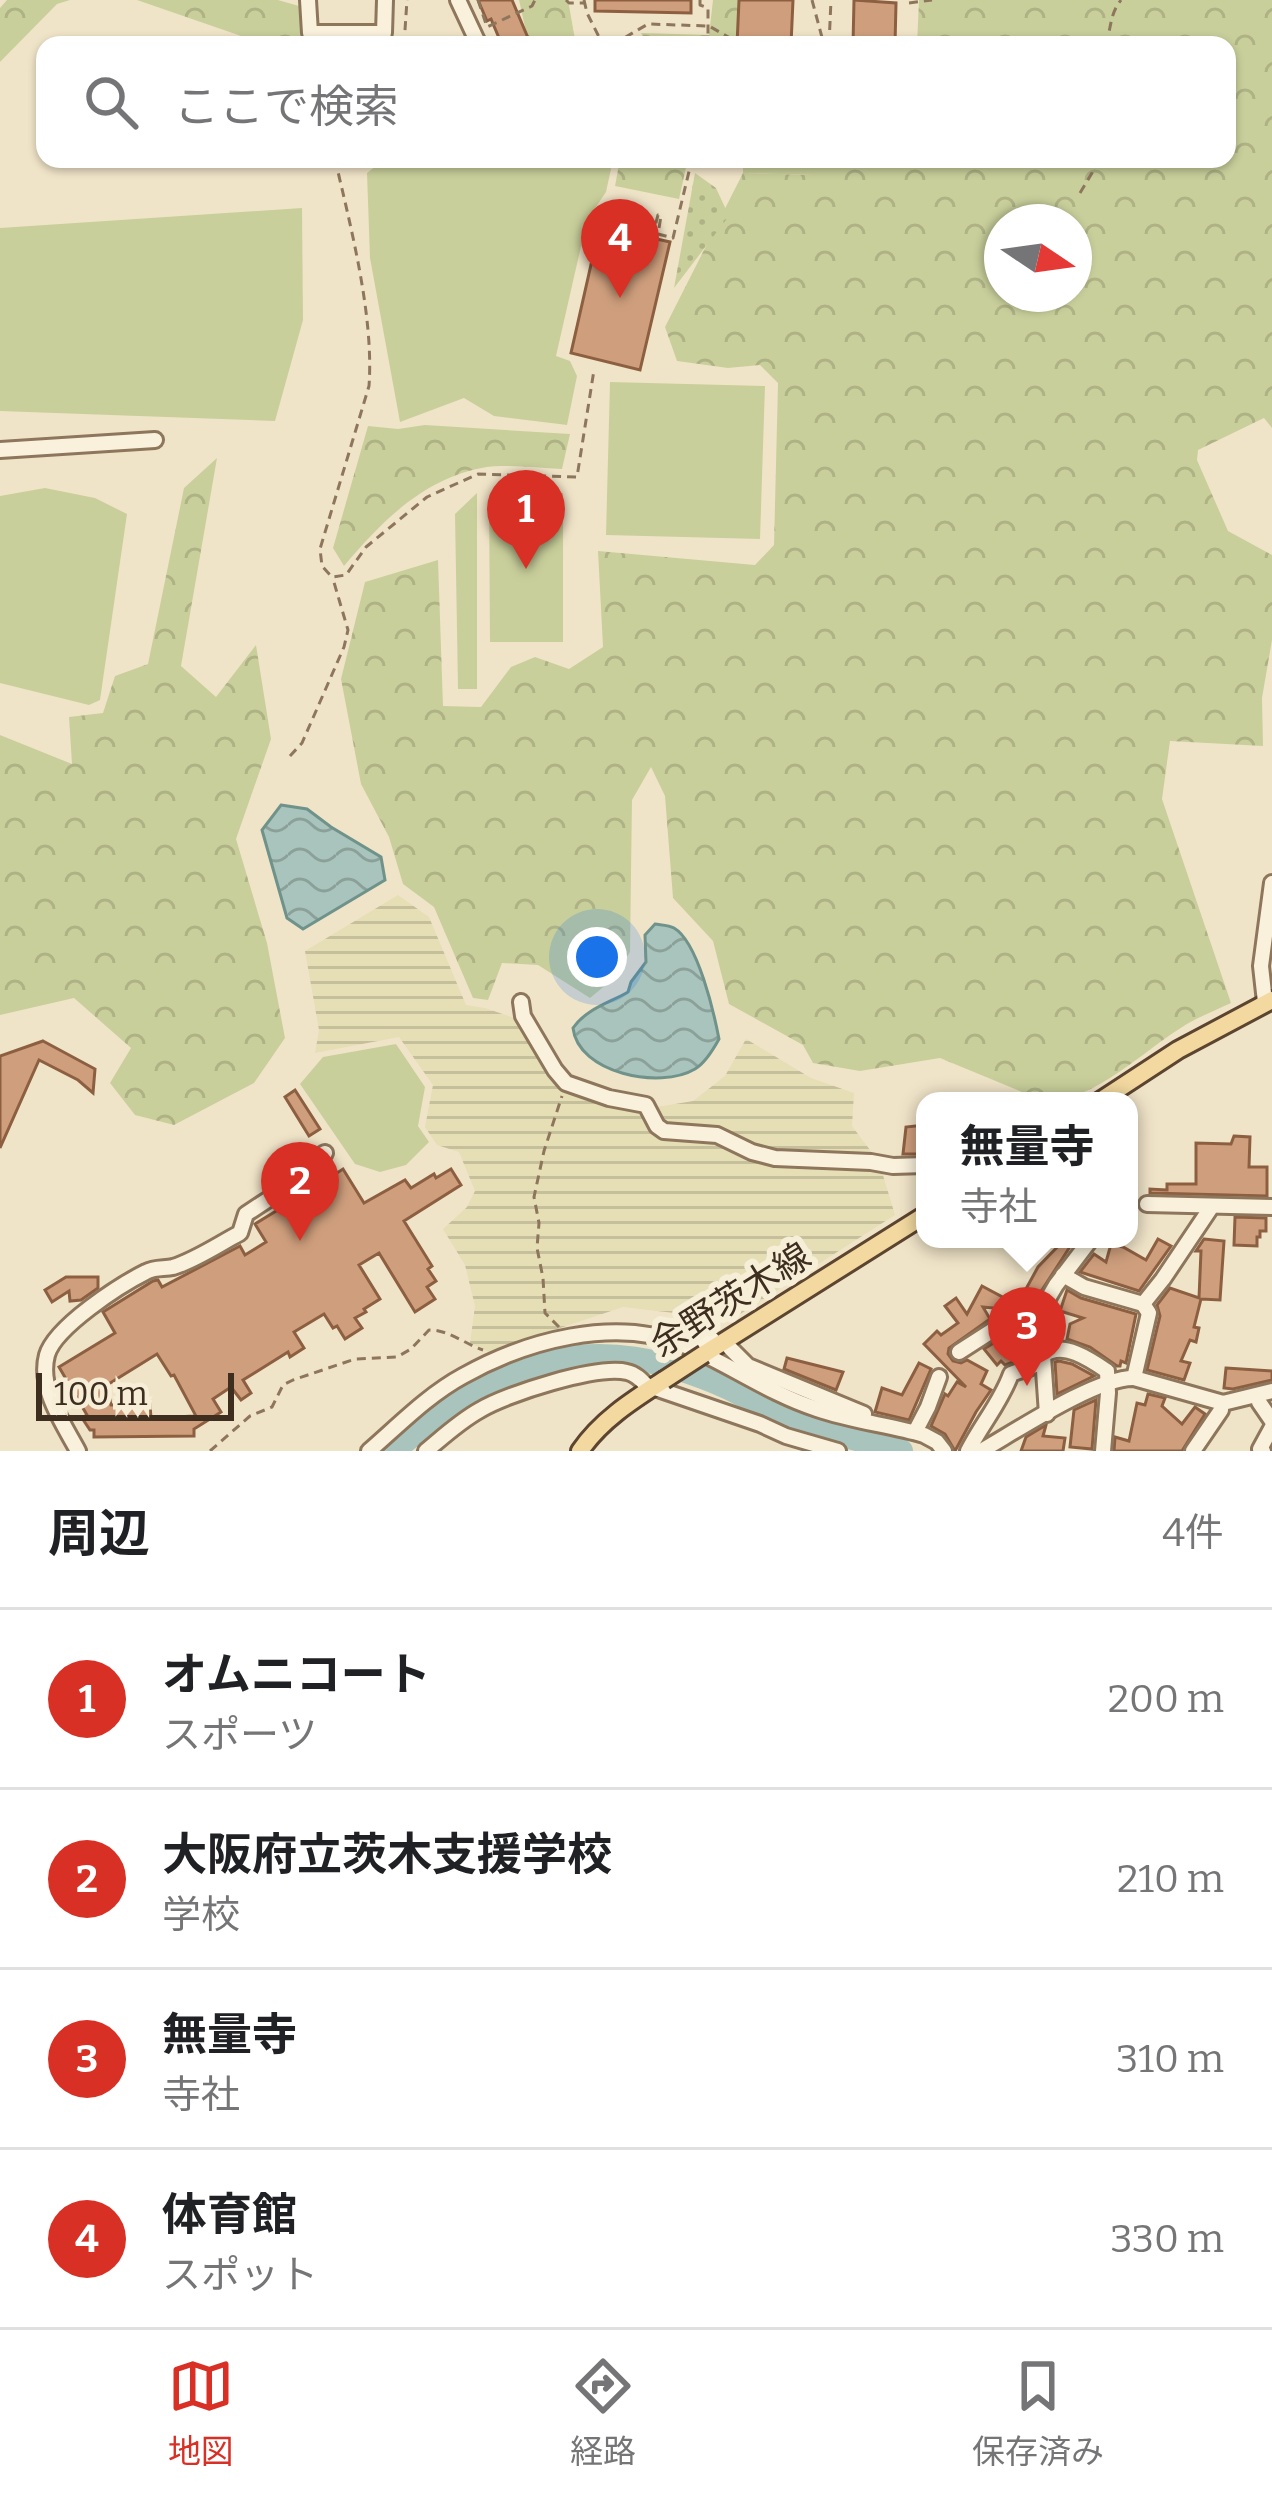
<!DOCTYPE html>
<html lang="ja">
<meta charset="utf-8">
<style>
body{margin:0;font-family:Bitter,"Noto Sans JP",serif;background:#f6f6f6;color:#202124}
.compass{position:absolute;left:984px;top:204px;width:108px;height:108px;border-radius:50%;background:#fff;box-shadow:0 3px 9px #0004;rotate:103deg}
.scale{position:absolute;left:36px;bottom:30px;width:198px;box-sizing:border-box;padding-left:12px;border:6px solid #3d2e20;border-top:0;font-size:33px;line-height:42px;white-space:nowrap;color:#3d2e20;-webkit-text-stroke:9px #f7eed8;paint-order:stroke}
.you{position:absolute;left:597px;top:957px;width:42px;height:42px;margin:-30px;border:9px solid #fff;border-radius:50%;background:#1a73e8;box-shadow:0 0 0 18px #1a73e833}
.badge{display:grid;place-items:center;width:78px;height:78px;border-radius:50%;background:#d93025;color:#fff;font-size:39px;font-weight:700}
.pin{position:absolute;translate:-50% -99px;filter:drop-shadow(0 3px 6px #0008)}
.pin::after{content:'';position:absolute;top:63px;width:42px;height:36px;background:inherit;clip-path:polygon(0 0,100% 0,50% 100%)}
.popup{position:absolute;left:916px;top:1092px;width:222px;height:156px;box-sizing:border-box;display:grid;place-content:center;border-radius:24px;background:#fff;filter:drop-shadow(0 3px 9px #0005);font-size:39px;white-space:nowrap;color:#757577}
.popup b{font-size:45px;color:#202124}
.popup::after{content:'';position:absolute;left:50%;top:100%;margin-left:-24px;border:24px solid transparent;border-top-color:#fff}
.list{margin:0;padding:0;list-style:none}
h2{display:flex;justify-content:space-between;align-items:center;height:156px;margin:0;padding:0 48px;font-size:51px}
h2 small{font-size:39px;font-weight:400;color:#757577}
.list li{display:grid;grid-template-columns:78px 1fr auto;gap:36px;align-items:center;box-sizing:border-box;height:180px;padding:0 48px;border-top:3px solid #e0e0e0}
.list b{display:block;font-size:45px;white-space:nowrap}
.list p{margin:0;font-size:39px;white-space:nowrap;color:#757577}
.list em{font-size:39px;font-style:normal;color:#757577}
.icon{flex:none;width:66px;height:66px;fill:none;stroke:currentColor;stroke-width:2;stroke-linecap:round;stroke-linejoin:round}
.map{position:relative;flex:none;width:1272px;height:1451px;overflow:hidden}
.search{position:absolute;background:#fff;box-shadow:0 3px 9px #0004;left:36px;right:36px;top:36px;height:132px;display:flex;align-items:center;gap:30px;box-sizing:border-box;padding:0 42px;border-radius:24px;color:#757577;font-size:45px}
.sheet{height:876px;background:#fff}
nav{display:flex;justify-content:space-around;align-items:center;box-sizing:border-box;height:168px;border-top:3px solid #e0e0e0;background:#fff;font-size:33px;color:#757577}
nav a{display:grid;justify-items:center;gap:6px}
nav .on{color:#d93025}
.map>svg:first-child{display:block}
</style>
<div class="map">
<svg width="1272" height="1451" viewBox="0 0 1272 1451">
<defs>
<pattern id="farmland-rules" width="6" height="5" patternUnits="userSpaceOnUse" patternTransform="scale(3)"><rect width="6" height="5" fill="#e6deb5"/><path d="M0 2.5h6" fill="none" stroke="#c6bf9b"/></pattern>
<pattern id="forest-crowns" width="20" height="18" patternUnits="userSpaceOnUse" patternTransform="scale(3)"><rect width="20" height="18" fill="#c9cf9b"/><path d="M2 6a3 3 0 1 1 6 0M12 15a3 3 0 1 1 6 0" fill="none" stroke="#aeb285"/></pattern>
<pattern id="park-dots" width="8" height="8" patternUnits="userSpaceOnUse" patternTransform="scale(3)"><rect width="8" height="8" fill="#c9cf9b"/><path d="M2 2h.1M6 6h.1" fill="none" stroke="#aeb285" stroke-width="1.8" stroke-linecap="round"/></pattern>
<pattern id="water-waves" width="16" height="10" patternUnits="userSpaceOnUse" patternTransform="scale(3)"><rect width="16" height="10" fill="#a9c4bc"/><path d="M0 5q4-4 8 0t8 0" fill="none" stroke="#8ba098"/></pattern>
</defs>
<rect width="100%" height="100%" fill="#f0e4c8"/>
<path fill="url(#farmland-rules)" d="M 398,895 L 429,917 L 466,1005 L 485,1008 L 523,1021 L 566,1087 L 645,1109 L 693,1101 L 725,1076 L 746,1039 L 811,1078 L 854,1093 L 852,1126 L 879,1162 L 895,1215 L 731,1320 L 714,1309 L 683,1314 L 623,1307 L 489,1352 L 470,1343 L 475,1306 L 465,1265 L 443,1229 L 467,1207 L 475,1191 L 459,1152 L 437,1145 L 425,1127 L 433,1085 L 399,1037 L 315,1053 L 319,1030 L 305,951 Z"/>
<g fill="url(#forest-crowns)" fill-rule="evenodd">
<path d="M 7,0 L 70,0 L 57,4 L 0,62 L 0,8 Z"/>
<path d="M 137,0 L 278,0 L 299,6 L 302,45 L 247,45 L 244,37 Z"/>
<path d="M 519,0 L 568,0 L 576,45 L 529,45 Z"/>
<path d="M 713,0 L 739,0 L 737,45 L 648,45 L 641,33 L 709,35 Z"/>
<path d="M 919,0 L 1272,0 L 1272,428 L 1264,418 L 1198,450 L 1197,460 L 1228,531 L 1272,555 L 1272,640 L 1262,698 L 1263,746 L 1170,741 L 1162,799 L 1231,1003 C 1216,1010 1201,1016 1187,1024 C 1143,1050 1097,1101 1044,1101 L 940,1058 L 860,1071 L 813,1063 L 803,1045 L 729,1004 L 713,941 L 673,898 L 665,796 L 651,767 L 632,800 L 630,952 L 613,979 L 590,998 L 538,965 L 502,963 L 488,1000 L 473,998 L 434,907 L 403,884 L 389,837 L 361,784 L 341,679 L 365,582 L 438,560 L 443,706 L 481,707 L 511,667 L 535,657 L 569,669 L 603,647 L 598,551 L 755,565 L 774,545 L 778,383 L 760,365 L 728,368 L 677,361 L 665,327 L 743,173 L 812,175 L 814,159 L 1227,159 L 1227,45 L 917,45 ZM 1002,222 L 1074,222 L 1074,294 L 1002,294 Z"/>
<path d="M 620,159 L 688,159 L 679,199 L 615,186 Z"/>
<path d="M 425,425 L 570,434 L 562,469 C 538,468 510,464 487,467 C 425,477 382,521 344,566 L 333,548 L 368,426 L 398,429 Z"/>
<path d="M 217,458 L 181,666 L 216,697 L 256,645 L 271,739 L 236,839 L 267,943 L 285,1038 L 254,1083 L 174,1125 L 135,1115 L 110,1083 L 131,1048 L 74,998 L 0,1015 L 0,735 L 72,764 L 69,717 L 103,713 L 115,676 L 148,664 L 184,488 Z"/>
</g>
<path fill="url(#park-dots)" d="M 695,173 L 716,188 L 729,216 L 674,288 Z"/>
<g fill="#c9cf9b">
<path d="M 385,159 L 605,159 L 611,169 L 606,192 L 587,220 L 556,356 L 570,361 L 577,376 L 567,425 L 494,416 L 464,398 L 400,422 L 370,258 L 367,173 Z"/>
<path d="M 743,159 L 814,159 L 813,175 L 743,173 Z"/>
<path d="M 302,208 L 303,320 L 275,421 L 0,411 L 0,228 Z"/>
<path d="M 610,382 L 765,386 L 760,539 L 606,535 Z"/>
<path d="M 45,488 L 95,498 L 127,514 L 100,700 L 89,705 L 0,683 L 0,496 Z"/>
<path d="M 477,493 L 477,689 L 458,689 L 455,514 Z"/>
<path d="M 563,493 L 563,642 L 490,642 L 489,495 Z"/>
<path d="M 396,1044 L 425,1087 L 418,1126 L 429,1142 L 406,1165 L 380,1172 L 355,1164 L 300,1084 L 323,1057 Z"/>
</g>
<g fill="url(#water-waves)" stroke="#6f938a" stroke-width="3">
<path d="M 281,805 L 307,809 L 331,827 L 381,857 L 385,880 L 303,929 L 287,918 L 262,830 Z"/>
<path d="M 655,924 C 661,925 669,925 674,928 C 698,942 714,1013 719,1039 C 713,1050 705,1063 695,1069 C 660,1090 578,1073 573,1028 C 586,1009 609,1003 628,992 L 631,982 L 646,962 L 645,935 Z"/>
</g>
<g fill="none" stroke-linecap="round" stroke-linejoin="round">
<path stroke="#a9c4bc" stroke-width="24" d="M 393,1451 C 503,1358 592,1326 729,1388 C 746,1396 761,1407 778,1414 C 816,1431 861,1439 901,1451"/>
</g>
<g fill="#cf9f7d" stroke="#8d5f41" stroke-width="3" fill-rule="evenodd">
<path d="M 478,0 L 512,0 L 531,45 L 502,45 L 491,19 L 487,21 Z"/>
<path d="M 595,0 L 691,0 L 691,13 L 595,11 Z"/>
<path d="M 739,0 L 793,0 L 791,45 L 737,45 Z"/>
<path d="M 854,0 L 896,3 L 895,45 L 853,45 Z"/>
<path d="M 628,224 L 640,224 L 648,229 L 652,238 L 670,242 L 640,370 L 571,353 L 600,225 L 621,230 Z"/>
<path d="M 43,1041 L 95,1069 L 93,1093 L 78,1080 L 39,1060 L 0,1148 L 0,1056 Z"/>
<path d="M 295,1090 L 320,1129 L 309,1136 L 285,1097 Z"/>
<path d="M 925,1125 L 925,1154 L 903,1154 L 906,1127 Z"/>
<path d="M 1234,1136 L 1250,1137 L 1249,1167 L 1267,1167 L 1267,1196 L 1150,1193 L 1150,1189 L 1167,1190 L 1167,1184 L 1196,1184 L 1196,1143 L 1231,1144 Z"/>
<path d="M 330,1163 L 337,1173 L 343,1169 L 364,1203 L 405,1180 L 411,1188 L 434,1174 L 436,1178 L 451,1169 L 461,1185 L 404,1221 L 432,1266 L 428,1269 L 436,1281 L 427,1287 L 435,1299 L 415,1312 L 379,1253 L 359,1265 L 380,1299 L 364,1309 L 366,1312 L 355,1318 L 362,1328 L 345,1339 L 337,1326 L 333,1328 L 324,1314 L 294,1332 L 304,1348 L 290,1357 L 288,1352 L 243,1380 L 251,1393 L 241,1400 L 231,1387 L 213,1399 L 221,1412 L 194,1429 L 194,1436 L 94,1437 L 94,1430 L 90,1430 L 82,1418 L 87,1415 L 59,1367 L 115,1333 L 103,1312 L 153,1281 L 158,1280 L 162,1287 L 240,1246 L 245,1255 L 266,1242 L 255,1224 L 299,1197 L 294,1186 ZM 157,1354 L 171,1376 L 174,1375 L 196,1416 L 151,1418 L 150,1404 L 111,1405 L 107,1385 Z"/>
<path d="M 1235,1217 L 1266,1218 L 1266,1231 L 1260,1231 L 1260,1237 L 1257,1237 L 1257,1246 L 1234,1245 Z"/>
<path d="M 1065,1239 L 1075,1239 L 1029,1310 L 1020,1312 L 1015,1309 L 1038,1267 Z"/>
<path d="M 1158,1239 L 1171,1246 L 1139,1291 L 1080,1272 L 1094,1254 L 1106,1262 L 1111,1244 L 1123,1247 L 1146,1260 Z"/>
<path d="M 1204,1239 L 1224,1241 L 1220,1300 L 1201,1299 L 1194,1327 L 1199,1328 L 1196,1342 L 1190,1340 L 1181,1361 L 1190,1363 L 1184,1380 L 1147,1370 L 1160,1316 L 1157,1305 L 1170,1288 L 1199,1298 L 1201,1251 L 1196,1251 Z"/>
<path d="M 66,1277 L 98,1277 L 98,1288 L 81,1300 L 70,1301 L 69,1291 L 52,1302 L 45,1290 Z"/>
<path d="M 982,1286 L 1008,1300 L 1004,1309 L 983,1307 L 990,1319 L 949,1348 L 948,1354 L 953,1361 L 961,1363 L 967,1360 L 987,1371 L 981,1384 L 991,1390 L 976,1412 L 955,1451 L 945,1434 L 931,1426 L 945,1394 L 948,1396 L 957,1382 L 966,1387 L 924,1344 L 937,1331 L 941,1335 L 958,1323 L 945,1306 L 956,1298 L 967,1314 Z"/>
<path d="M 1067,1290 L 1081,1298 L 1136,1314 L 1126,1363 L 1121,1361 L 1120,1366 L 1117,1366 L 1090,1347 L 1067,1339 L 1070,1324 L 1083,1318 L 1060,1311 Z"/>
<path d="M 1030,1333 L 1036,1347 L 1025,1358 L 1005,1365 L 1001,1361 L 997,1365 L 984,1349 L 997,1341 L 1004,1350 L 1019,1336 Z"/>
<path d="M 787,1358 L 843,1372 L 836,1390 L 784,1369 Z"/>
<path d="M 1059,1361 L 1072,1364 L 1094,1376 L 1057,1394 L 1055,1362 Z"/>
<path d="M 919,1363 L 931,1369 L 909,1420 L 875,1412 L 882,1388 L 902,1395 Z"/>
<path d="M 1226,1368 L 1272,1371 L 1272,1380 L 1233,1389 L 1224,1388 Z"/>
<path d="M 1148,1394 L 1165,1398 L 1162,1406 L 1182,1424 L 1195,1407 L 1205,1414 L 1182,1451 L 1114,1451 L 1115,1437 L 1129,1441 L 1137,1403 L 1145,1405 Z"/>
<path d="M 1096,1400 L 1092,1449 L 1070,1447 L 1074,1410 Z"/>
<path d="M 1046,1425 L 1043,1436 L 1065,1438 L 1063,1451 L 1021,1451 L 1026,1437 Z"/>
</g>
<g fill="none" stroke-linecap="round" stroke-linejoin="round">
<defs>
<g id="minor">
<path d="M 308,0 L 310,33 L 384,33 L 385,0"/>
<path d="M 458,0 L 479,45"/>
<path d="M 0,450 L 155,440"/>
<path d="M 521,1002 L 523,1016 L 555,1070 L 566,1083 L 609,1098 L 646,1105 L 657,1126 L 664,1131 L 717,1135 L 752,1152 L 775,1158 L 871,1162 L 893,1166 L 925,1165"/>
<path d="M 1265,1002 L 1261,966 L 1272,883"/>
<path d="M 1147,1204 L 1272,1207"/>
<path d="M 1063,1275 L 1084,1287 L 1143,1304 L 1163,1279 L 1212,1206"/>
<path d="M 1036,1319 L 1050,1351"/>
<path d="M 690,1348 L 705,1338 L 712,1339"/>
<path d="M 730,1348 L 748,1366 L 864,1414"/>
<path d="M 959,1352 L 1001,1325 L 1016,1325 L 1036,1319 L 1056,1285 L 1091,1239"/>
<path d="M 1043,1356 L 1047,1414"/>
<path d="M 1134,1378 L 1149,1313 L 1143,1304"/>
<path d="M 652,1387 L 760,1424 L 786,1436 L 838,1451"/>
<path d="M 1259,1402 L 1272,1421"/>
<path d="M 915,1432 L 928,1407 L 939,1377"/>
<path d="M 78,1451 C 63,1423 38,1388 47,1355 C 55,1327 120,1285 146,1272 C 155,1267 164,1269 173,1267 C 196,1260 219,1244 240,1233 L 246,1214 L 272,1197 L 286,1178 L 325,1153"/>
<path d="M 369,1451 C 399,1425 428,1395 463,1376 C 525,1341 615,1316 684,1345 C 729,1364 770,1394 817,1409 C 852,1421 889,1425 924,1435 L 937,1442 L 944,1451"/>
<path d="M 426,1451 C 444,1436 460,1421 480,1410 C 506,1394 597,1365 627,1372 C 637,1374 643,1382 650,1389"/>
<path d="M 968,1451 C 981,1425 1001,1402 1011,1374 C 1017,1371 1023,1370 1029,1368 C 1042,1362 1033,1364 1044,1355 C 1062,1340 1091,1360 1107,1371 L 1108,1393 L 1103,1451"/>
<path d="M 981,1451 C 1016,1431 1097,1377 1134,1378 L 1223,1403 L 1272,1391"/>
<path d="M 1193,1451 L 1221,1410"/>
<path d="M 1263,1451 L 1260,1449 L 1272,1427"/>
</g>
<g id="major">
<path d="M 1100,1101 L 1178,1050 L 1272,1000"/>
<path d="M 704,1354 L 925,1215"/>
<path d="M 580,1451 C 601,1420 633,1400 664,1380"/>
</g>
</defs>
<use href="#minor" stroke="#8d765c" stroke-width="20"/>
<use href="#major" stroke="#5b4430" stroke-width="22"/>
<g stroke="#8d765c" stroke-width="3" stroke-dasharray="9 6" stroke-linecap="butt">
<path d="M 478,0 L 487,27 L 532,6 L 535,0"/>
<path d="M 566,0 L 569,3 L 585,3"/>
<path d="M 584,0 L 587,13 L 603,45"/>
<path d="M 700,0 L 700,5 L 708,8 L 708,45"/>
<path d="M 812,0 L 824,45"/>
<path d="M 909,3 L 932,0"/>
<path d="M 404,45 L 407,0"/>
<path d="M 612,45 L 648,24 L 709,26 L 730,38 L 729,45"/>
<path d="M 829,45 L 831,0"/>
<path d="M 1105,45 C 1112,28 1109,15 1121,0"/>
<path d="M 335,159 C 351,228 374,316 369,386 L 320,549 L 322,566 L 332,577 L 346,575 L 366,547 L 427,497 L 478,474 L 577,477 L 594,370"/>
<path d="M 1080,193 L 1092,173 L 1094,159"/>
<path d="M 652,238 L 658,215 L 661,216 L 658,234 L 673,238 L 692,159"/>
<path d="M 290,756 L 302,743 L 344,647 L 348,630 L 333,579"/>
<path d="M 559,1327 L 545,1313 L 543,1278 L 537,1248 L 539,1223 L 534,1197 L 544,1151 L 562,1096"/>
<path d="M 210,1451 L 250,1416 L 272,1407 L 283,1385 L 293,1380 L 355,1359 L 397,1357 L 411,1349 L 429,1330 C 447,1329 465,1344 483,1350"/>
</g>
<use href="#minor" stroke="#faf1dc" stroke-width="14"/>
<use href="#major" stroke="#f3d9a0" stroke-width="16"/>
<defs>
<path id="major-bridge" d="M 664,1380 L 704,1354"/>
</defs>
<use href="#major-bridge" stroke="#5b4430" stroke-width="22" stroke-linecap="butt"/>
<use href="#major-bridge" stroke="#f3d9a0" stroke-width="16"/>
</g>
<g text-anchor="middle" stroke-width="12" stroke-linejoin="round" paint-order="stroke">
<g font-size="36" fill="#3d2e20" stroke="#f7eed8">
<text transform="translate(730 1299) rotate(-32)" y="13">余野茨木線</text>
</g>
</g>
</svg>
<svg class="compass" viewBox="-18 -18 36 36"><path d="M0-13l5 13h-10z" fill="#e53935"/><path d="M0 13l5-13h-10z" fill="#757577"/></svg>
<div class="scale">100 m</div>
<div class="you"></div>
<div class="pin badge" style="left:526px;top:569px">1</div>
<div class="pin badge" style="left:300px;top:1241px">2</div>
<div class="pin badge" style="left:1027px;top:1386px">3</div>
<div class="popup"><b>無量寺</b>寺社</div>
<div class="pin badge" style="left:620px;top:298px">4</div>
<div class="search"><svg class="icon" aria-label="search" viewBox="0 0 24 24"><circle cx="10" cy="10" r="6"/><path d="M15 15l6 6"/></svg>ここで検索</div>
</div>
<section class="sheet">
<h2>周辺<small>4件</small></h2>
<ul class="list">
<li><span class="badge">1</span><div><b>オムニコート</b><p>スポーツ</p></div><em>200 m</em></li>
<li><span class="badge">2</span><div><b>大阪府立茨木支援学校</b><p>学校</p></div><em>210 m</em></li>
<li><span class="badge">3</span><div><b>無量寺</b><p>寺社</p></div><em>310 m</em></li>
<li><span class="badge">4</span><div><b>体育館</b><p>スポット</p></div><em>330 m</em></li>
</ul>
</section>
<nav>
<a class="on"><svg class="icon" aria-label="map" viewBox="0 0 24 24"><path d="M3 6l6-2 6 2 6-2v14l-6 2-6-2-6 2zM9 4v14M15 6v14"/></svg>地図</a>
<a><svg class="icon" aria-label="directions" viewBox="0 0 24 24"><path d="M12 3l9 9-9 9-9-9zM9 14v-3h6M13 9l2 2-2 2"/></svg>経路</a>
<a><svg class="icon" aria-label="saved" viewBox="0 0 24 24"><path d="M7 4h10v16l-5-4-5 4z"/></svg>保存済み</a>
</nav>
